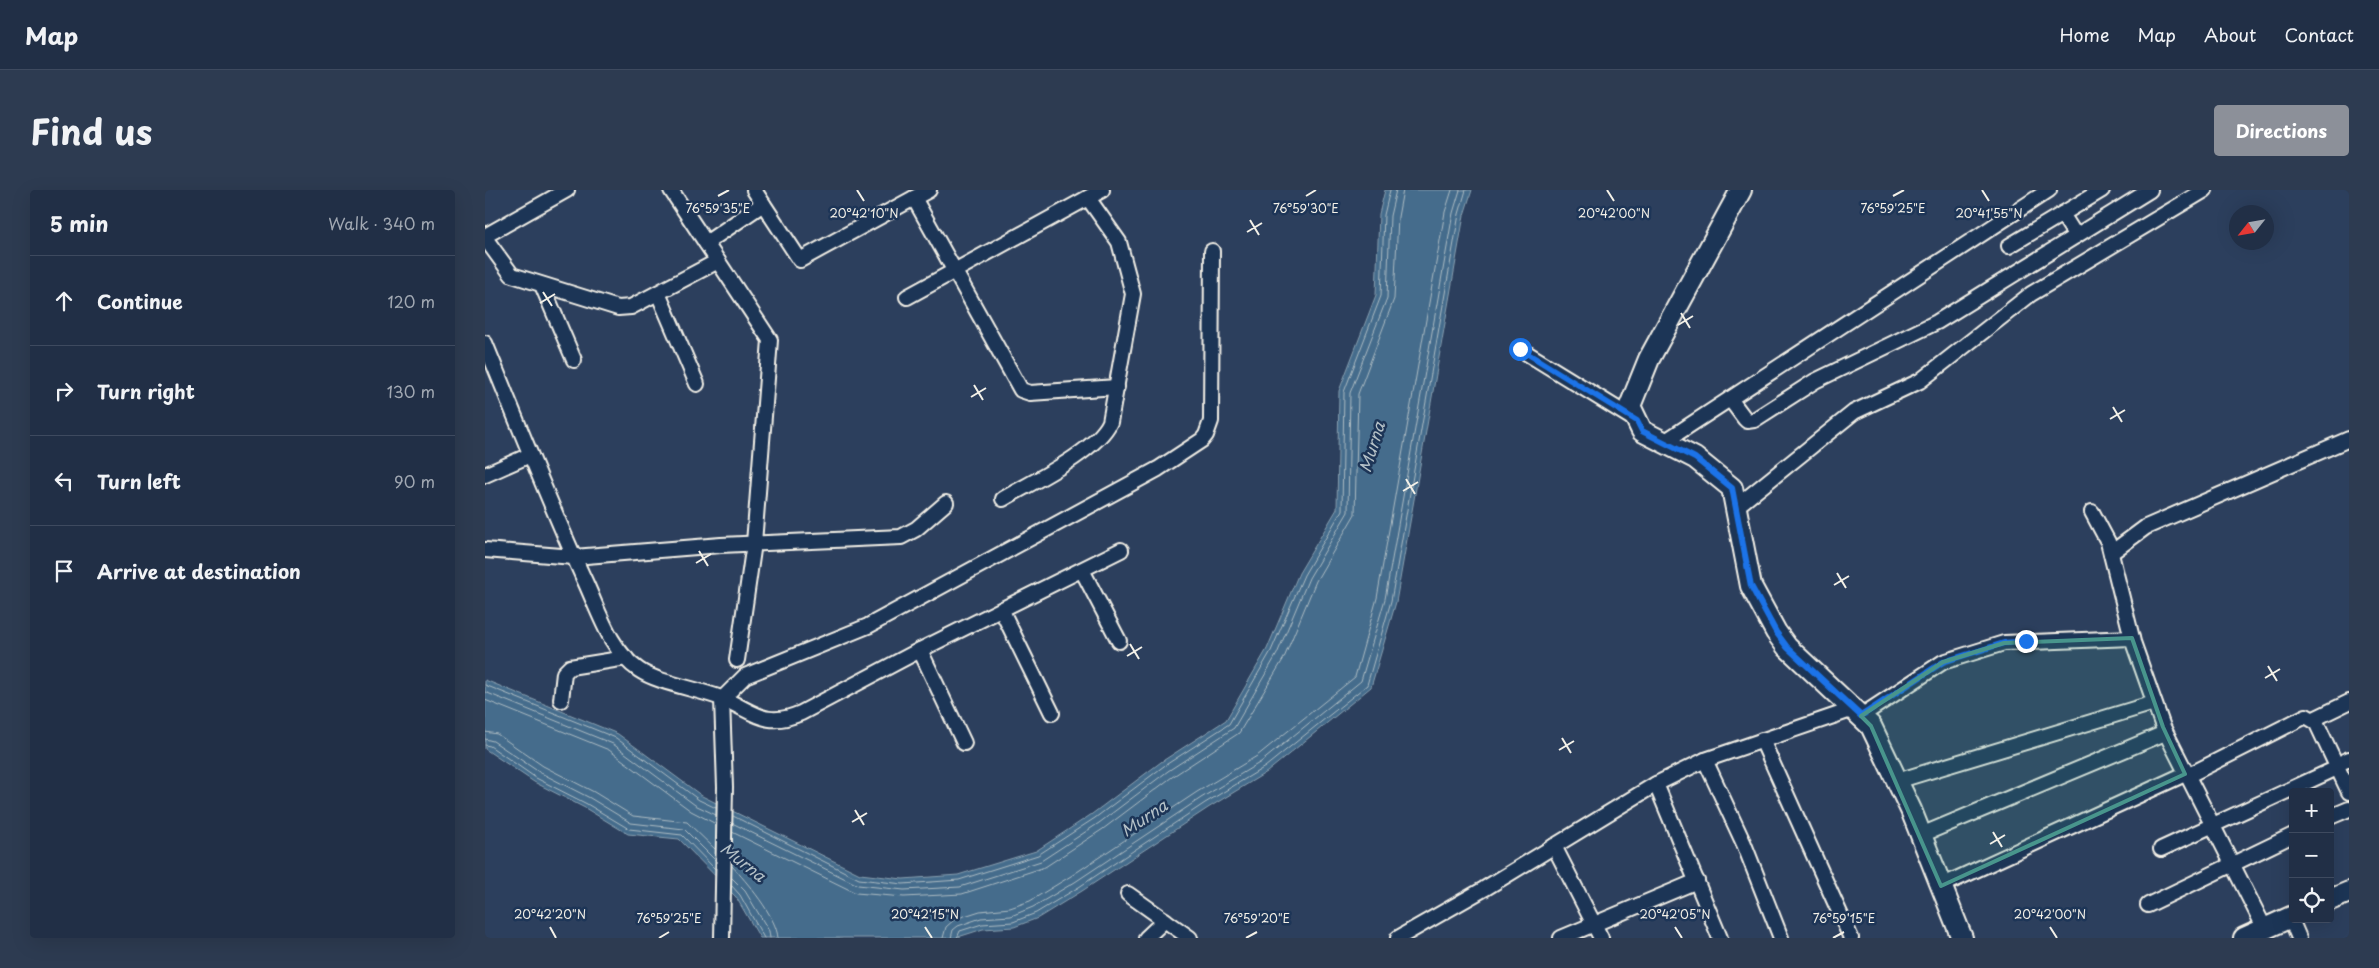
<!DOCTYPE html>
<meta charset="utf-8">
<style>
body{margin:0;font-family:"Playpen Sans",sans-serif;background:#2d3b51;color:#f1f3f6}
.controls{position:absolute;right:15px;bottom:15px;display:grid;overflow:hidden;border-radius:5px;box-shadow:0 5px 20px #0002}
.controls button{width:45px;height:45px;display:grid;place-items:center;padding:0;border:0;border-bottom:1px solid #3e4a5f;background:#212f46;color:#f1f3f6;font:25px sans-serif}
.compass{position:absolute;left:1744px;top:15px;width:45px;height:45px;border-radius:50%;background:#212f46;box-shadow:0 5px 20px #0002;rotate:239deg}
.stop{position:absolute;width:15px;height:15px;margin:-11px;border:4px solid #1a73e8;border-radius:50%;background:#fff}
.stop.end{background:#1a73e8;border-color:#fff;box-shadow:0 1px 5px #0008}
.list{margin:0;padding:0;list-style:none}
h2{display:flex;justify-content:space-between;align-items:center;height:65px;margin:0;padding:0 20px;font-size:21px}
h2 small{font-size:16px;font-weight:400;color:#a2a9b3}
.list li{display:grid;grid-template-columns:32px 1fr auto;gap:15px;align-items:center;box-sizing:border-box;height:90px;padding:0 20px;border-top:1px solid #3e4a5f}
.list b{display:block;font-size:19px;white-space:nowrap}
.list em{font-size:16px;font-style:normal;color:#a2a9b3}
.icon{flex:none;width:28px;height:28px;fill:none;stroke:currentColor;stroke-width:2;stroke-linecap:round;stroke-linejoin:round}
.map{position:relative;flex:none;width:1864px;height:748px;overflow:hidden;border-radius:5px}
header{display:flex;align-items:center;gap:30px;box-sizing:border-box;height:70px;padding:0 25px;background:#212f46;border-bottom:1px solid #3e4a5f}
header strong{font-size:24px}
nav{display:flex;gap:28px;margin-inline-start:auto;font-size:18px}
.intro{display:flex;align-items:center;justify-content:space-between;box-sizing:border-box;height:120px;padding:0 30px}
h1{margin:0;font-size:35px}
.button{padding:12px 22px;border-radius:5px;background:#8c9099;color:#fff;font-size:18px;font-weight:700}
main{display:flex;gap:30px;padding:0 30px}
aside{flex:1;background:#212f46;border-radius:5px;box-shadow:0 5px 20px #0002}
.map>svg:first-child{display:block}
</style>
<header>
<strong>Map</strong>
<nav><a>Home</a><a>Map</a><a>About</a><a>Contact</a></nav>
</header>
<div class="intro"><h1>Find us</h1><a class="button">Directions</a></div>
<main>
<aside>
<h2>5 min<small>Walk · 340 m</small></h2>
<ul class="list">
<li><svg class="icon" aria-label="ahead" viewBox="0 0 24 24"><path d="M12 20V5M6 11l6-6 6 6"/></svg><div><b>Continue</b></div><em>120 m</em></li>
<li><svg class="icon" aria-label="right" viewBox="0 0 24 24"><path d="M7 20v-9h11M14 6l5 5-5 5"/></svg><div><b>Turn right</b></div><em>130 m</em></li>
<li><svg class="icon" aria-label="left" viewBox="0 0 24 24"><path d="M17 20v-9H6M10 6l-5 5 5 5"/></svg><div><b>Turn left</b></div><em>90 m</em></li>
<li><svg class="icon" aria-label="arrive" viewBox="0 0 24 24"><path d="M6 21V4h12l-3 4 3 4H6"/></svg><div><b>Arrive at destination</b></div></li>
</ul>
</aside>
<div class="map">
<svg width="1864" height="748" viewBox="0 0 1864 748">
<rect width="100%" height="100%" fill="#2c3f5d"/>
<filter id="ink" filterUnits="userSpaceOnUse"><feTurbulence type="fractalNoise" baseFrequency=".02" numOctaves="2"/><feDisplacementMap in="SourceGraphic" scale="10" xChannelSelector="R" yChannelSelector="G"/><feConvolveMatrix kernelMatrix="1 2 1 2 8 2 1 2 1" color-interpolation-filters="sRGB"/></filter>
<g filter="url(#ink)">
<path fill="#446c8c" stroke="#8aa1b1" d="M 900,0 L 987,0 L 979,25 L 911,412 L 886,497 L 782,582 L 723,618 L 597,701 L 553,728 L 529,737 L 498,739 L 470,748 L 275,748 L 251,707 L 194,649 L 143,644 L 100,618 L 49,592 L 0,559 L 0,490 L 133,544 L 217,606 L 375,684 L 418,689 L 473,685 L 551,661 L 607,624 L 676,572 L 741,530 L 782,459 L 814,383 L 852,319 L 854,201 L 891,105 L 894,24 Z"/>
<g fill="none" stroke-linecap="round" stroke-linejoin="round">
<g stroke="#aebcc3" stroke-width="1">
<path d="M 0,495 L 131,548 L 214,610 L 231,618"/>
<path d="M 0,502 L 128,554 L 210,615 L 231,625"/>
<path d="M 0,510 L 124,560 L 206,621 L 231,634"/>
<path d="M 0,542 L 12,544 L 58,576 L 109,602 L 148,626 L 202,632 L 231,660"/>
<path d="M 0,549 L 8,551 L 54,582 L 105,608 L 146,633 L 199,639 L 230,670"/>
<path d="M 0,555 L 5,556 L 51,588 L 102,614 L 144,639 L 197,645 L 230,679"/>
<path d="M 248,626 L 374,689 L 418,694 L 474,690 L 553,665 L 610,628 L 679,576 L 744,534 L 786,461 L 819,385 L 857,320 L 859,202 L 896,106 L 899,25 L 905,0"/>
<path d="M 247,633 L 373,695 L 419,700 L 475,697 L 556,671 L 614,633 L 683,581 L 749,538 L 792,464 L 824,388 L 863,322 L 865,203 L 902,108 L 905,26 L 911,0"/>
<path d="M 247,642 L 371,703 L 419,707 L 477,704 L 560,677 L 618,639 L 687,587 L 754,543 L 799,468 L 831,391 L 870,324 L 873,204 L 909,109 L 913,27 L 918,0"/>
<path d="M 247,676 C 261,691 292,727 293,748"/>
<path d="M 246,687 L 260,701 L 284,741 L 285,748"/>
<path d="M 246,695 L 255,705 L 279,748"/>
<path d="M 458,748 L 461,737 L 470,729 L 495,721 L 525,718 L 545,711 L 586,686 L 712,602 L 772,566 L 870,487 L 892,408 L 960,22 L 967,0"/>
<path d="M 466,748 L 468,740 L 473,736 L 496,728 L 526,726 L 548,717 L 590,692 L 716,608 L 776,572 L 876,491 L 900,409 L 968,23 L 975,0"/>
<path d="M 472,748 L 475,741 L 497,734 L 528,732 L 551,723 L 594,697 L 720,613 L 780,577 L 882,495 L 906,411 L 974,24 L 981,0"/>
</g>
<defs>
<g id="street">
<path d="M 186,0 L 285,150 L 269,353 L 252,470"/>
<path d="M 269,0 L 315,70 L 429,8 L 536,200 L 545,203 L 632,197"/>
<path d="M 429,8 L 444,0"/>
<path d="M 1577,24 L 1591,46"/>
<path d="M 0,46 L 82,0"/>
<path d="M 0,48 L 27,85 L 133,118 L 146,117 L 233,71"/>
<path d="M 221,53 L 278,14"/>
<path d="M 1524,56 L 1617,0"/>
<path d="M 57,95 L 89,170"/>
<path d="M 173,103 L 212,194"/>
<path d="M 422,107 L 617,0"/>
<path d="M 0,153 C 32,231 63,310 98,387 C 113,418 124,460 154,480 C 173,493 213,499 236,508 C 269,521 279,539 316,523 L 435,460 L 636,360"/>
<path d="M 1035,159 L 1152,231"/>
<path d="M 1245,209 L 1260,229 L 1262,231 L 1269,230 L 1330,191 L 1452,132 L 1665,0"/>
<path d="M 1179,252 L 1564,0"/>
<path d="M 0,285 L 45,265"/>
<path d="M 518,309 C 547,292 611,262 625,232 L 648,104 L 634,52 L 603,8"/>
<path d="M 1251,317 L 1369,222 L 1435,191 L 1546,104 L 1720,0"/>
<path d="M 1607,322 L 1623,352 L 1648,452 L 1678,537 L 1780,739"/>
<path d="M 0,360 L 89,367 L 236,355 L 416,347 L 431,339 L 461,313"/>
<path d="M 1626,363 L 1661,337 L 1864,249"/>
<path d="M 597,380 L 634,451"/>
<path d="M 517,421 L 567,523"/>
<path d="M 435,460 L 479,553"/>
<path d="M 76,510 L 79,483 L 85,477 L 141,468"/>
<path d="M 1376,526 L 1458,472 L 1519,453 L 1647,448"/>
<path d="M 1829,529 L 1864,512"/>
<path d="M 1277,550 L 1366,748"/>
<path d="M 1220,570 L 1259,654 L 1296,748"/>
<path d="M 1851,575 L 1864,569"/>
<path d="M 1702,586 L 1821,526 L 1831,532 L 1864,602"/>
<path d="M 1412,591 L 1669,513"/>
<path d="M 1171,594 L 1235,748"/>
<path d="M 1845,627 L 1864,619"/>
<path d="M 1436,645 L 1680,543"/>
<path d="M 1069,656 L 1116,748"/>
<path d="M 1676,659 L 1852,578"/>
<path d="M 1456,696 L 1700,584"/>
<path d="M 643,704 L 705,748"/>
<path d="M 1663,715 L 1808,645"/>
<path d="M 1805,727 L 1814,748"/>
<path d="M 237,748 L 240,597 L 237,509 L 260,486 L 383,436 L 673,279 L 717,250 L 721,245 L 726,231 L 727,61"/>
<path d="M 661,748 L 680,730"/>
<path d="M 913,748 L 999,699 L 1171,594 L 1220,570 L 1369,519"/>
<path d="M 1076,748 L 1212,691"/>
</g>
<g id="secondary">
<path d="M 1256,0 L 1164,169 L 1145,216 L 1157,241 L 1210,268 L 1247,298 L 1266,396 L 1291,442 L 1302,457 L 1386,536 L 1426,620 L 1477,748"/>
<path d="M 1845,710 L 1864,702"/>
<path d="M 1759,748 L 1808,726"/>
</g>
</defs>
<use href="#street" stroke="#f4f1e8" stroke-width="18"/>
<use href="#secondary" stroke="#f4f1e8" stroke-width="24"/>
<use href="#street" stroke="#1d3557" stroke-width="14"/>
<use href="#secondary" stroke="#1d3557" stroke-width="20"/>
</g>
</g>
<g fill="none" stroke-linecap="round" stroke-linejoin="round" filter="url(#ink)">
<path stroke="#1a73e8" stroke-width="6" d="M 1035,159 L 1152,231 L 1157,241 L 1210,268 L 1247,298 L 1266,396 L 1291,442 L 1302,457 L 1376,526 L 1458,472 L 1519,453 L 1541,451"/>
</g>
<path fill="#48958c" fill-opacity="0.2" stroke="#48958c" stroke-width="4" stroke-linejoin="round" d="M 1647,448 L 1678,537 L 1700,584 L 1456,696 L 1386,536 L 1376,526 L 1458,472 L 1519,453 Z"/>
<path fill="none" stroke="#f4f1e8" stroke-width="2" d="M 372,0 L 379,11M 1122,0 L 1129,11M 1497,0 L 1504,11M 233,6 L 244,0M 821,6 L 831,0M 1408,6 L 1419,0M 765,30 L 774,45M 762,42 L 777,33M 58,102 L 67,116M 55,113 L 70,104M 1196,123 L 1205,138M 1193,135 L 1208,126M 489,195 L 498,210M 486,207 L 501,198M 1628,217 L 1637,232M 1625,229 L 1640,220M 921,289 L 930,304M 918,301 L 933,292M 214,361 L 223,376M 211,373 L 226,364M 1352,383 L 1361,398M 1349,395 L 1364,386M 645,454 L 654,469M 642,466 L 657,457M 1783,476 L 1792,491M 1780,488 L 1795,479M 1077,548 L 1086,563M 1074,560 L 1089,551M 370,620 L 379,635M 367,632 L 382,623M 1508,642 L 1517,657M 1505,654 L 1520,645M 65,737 L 71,748M 440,737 L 447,748M 1190,737 L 1197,748M 1565,737 L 1572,748M 174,748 L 184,742M 761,748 L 772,742M 1348,748 L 1359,742"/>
<g text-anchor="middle" stroke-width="5" stroke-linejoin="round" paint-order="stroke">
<g font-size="16" font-style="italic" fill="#b6c2c8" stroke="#1d3557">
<text transform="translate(887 257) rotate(-73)" y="6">Murna</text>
<text transform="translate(659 628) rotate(-34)" y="6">Murna</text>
<text transform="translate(258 672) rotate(38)" y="6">Murna</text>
</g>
</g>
<g font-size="12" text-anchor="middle" fill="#f4f1e8" stroke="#1d3557" stroke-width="5" stroke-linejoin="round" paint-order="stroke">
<text x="233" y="23">76°59'35"E</text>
<text x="821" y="23">76°59'30"E</text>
<text x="1408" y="23">76°59'25"E</text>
<text x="1504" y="28">20°41'55"N</text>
<text x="379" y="28">20°42'10"N</text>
<text x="1129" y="28">20°42'00"N</text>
<text x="65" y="729">20°42'20"N</text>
<text x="440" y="729">20°42'15"N</text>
<text x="1190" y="729">20°42'05"N</text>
<text x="1565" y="729">20°42'00"N</text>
<text x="184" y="733">76°59'25"E</text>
<text x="772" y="733">76°59'20"E</text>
<text x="1359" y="733">76°59'15"E</text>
</g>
</svg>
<div class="controls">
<button>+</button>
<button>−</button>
<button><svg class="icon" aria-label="locate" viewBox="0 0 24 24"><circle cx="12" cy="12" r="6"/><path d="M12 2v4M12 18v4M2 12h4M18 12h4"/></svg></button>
</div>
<svg class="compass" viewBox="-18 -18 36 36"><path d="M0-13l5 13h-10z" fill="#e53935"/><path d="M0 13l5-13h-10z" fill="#a2a9b3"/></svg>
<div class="stop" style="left:1035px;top:159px"></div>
<div class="stop end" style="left:1541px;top:451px"></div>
</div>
</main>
